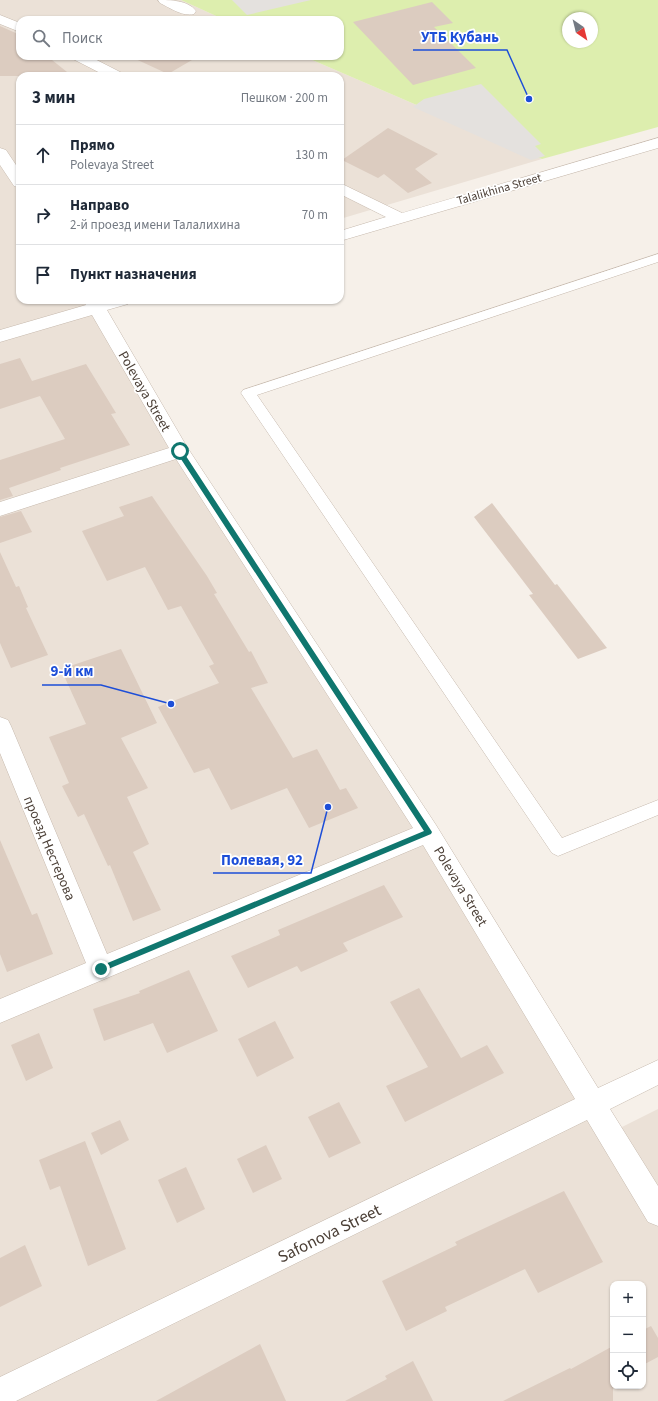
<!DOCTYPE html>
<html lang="ru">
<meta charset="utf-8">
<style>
body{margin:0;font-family:"Source Sans 3",sans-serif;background:#f6f6f7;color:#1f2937}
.controls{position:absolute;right:12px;bottom:12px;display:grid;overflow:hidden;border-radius:8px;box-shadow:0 1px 3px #0004}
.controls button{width:36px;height:36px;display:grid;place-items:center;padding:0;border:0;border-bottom:1px solid #e0e1e3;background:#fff;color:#1f2937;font:20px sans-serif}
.compass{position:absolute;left:562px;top:12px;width:36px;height:36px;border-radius:50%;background:#fff;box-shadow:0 1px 3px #0004;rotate:145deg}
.stop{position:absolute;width:12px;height:12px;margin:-9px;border:3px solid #0f766e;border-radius:50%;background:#fff}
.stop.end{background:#0f766e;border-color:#fff;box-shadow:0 1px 4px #0008}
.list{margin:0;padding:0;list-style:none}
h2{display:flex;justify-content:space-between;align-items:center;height:52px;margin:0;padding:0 16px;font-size:17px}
h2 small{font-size:13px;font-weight:400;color:#747a83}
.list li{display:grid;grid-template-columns:26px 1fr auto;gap:12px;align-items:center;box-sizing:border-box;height:60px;padding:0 16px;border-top:1px solid #e0e1e3}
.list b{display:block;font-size:15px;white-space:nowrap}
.list p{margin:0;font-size:13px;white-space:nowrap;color:#747a83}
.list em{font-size:13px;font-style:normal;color:#747a83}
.icon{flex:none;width:22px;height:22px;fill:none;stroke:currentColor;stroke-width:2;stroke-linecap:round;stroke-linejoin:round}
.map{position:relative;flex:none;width:658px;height:1401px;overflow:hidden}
.search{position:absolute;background:#fff;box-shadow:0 1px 3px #0004;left:16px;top:16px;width:328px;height:44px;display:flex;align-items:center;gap:10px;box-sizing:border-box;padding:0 14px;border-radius:12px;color:#747a83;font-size:15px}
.panel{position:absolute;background:#fff;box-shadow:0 1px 3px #0004;left:16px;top:72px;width:328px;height:232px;border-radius:12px}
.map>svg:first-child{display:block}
</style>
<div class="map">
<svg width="658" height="1401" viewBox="0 0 658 1401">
<rect width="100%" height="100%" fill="#f6f0e9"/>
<path fill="#ebe1d7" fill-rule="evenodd" d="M 0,0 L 181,0 L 225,20 L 20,20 L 20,56 L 303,56 L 542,159 L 340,219 L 340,76 L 20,76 L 20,300 L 92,300 L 608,1134 L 658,1109 L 658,1401 L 0,1401 ZM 613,1284 L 643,1284 L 643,1386 L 613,1386 Z"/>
<path fill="#ddeeae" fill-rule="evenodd" d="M 181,0 L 658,0 L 658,127 L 542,159 L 303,56 L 340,56 L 340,20 L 225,20 ZM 568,18 L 592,18 L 592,42 L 568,42 Z"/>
<g fill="#e4e1de">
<path d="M 232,0 L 311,0 L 247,15 Z"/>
<path d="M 481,84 L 541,144 L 535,146 L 545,156 L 531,160 L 413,107 L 424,99 Z"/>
</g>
<g fill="#dcccc0">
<path d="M 432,2 L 453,23 L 434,27 L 476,68 L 413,85 L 353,22 Z"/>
<path d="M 0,26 L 20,35 L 20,56 L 47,56 L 72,76 L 0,76 Z"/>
<path d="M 129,56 L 184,56 L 192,60 L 168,74 Z"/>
<path d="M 388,128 L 438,154 L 415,169 L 432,183 L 408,193 L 384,174 L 378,178 L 342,160 Z"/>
<path d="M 20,358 L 32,381 L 86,364 L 116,413 L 111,414 L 130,445 L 60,468 L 61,470 L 9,488 L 13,496 L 0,500 L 0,460 L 65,439 L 40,396 L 0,409 L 0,364 Z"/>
<path d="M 152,496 L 207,576 L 217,593 L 214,594 L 249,652 L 251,651 L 268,683 L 251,688 L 293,758 L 317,749 L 340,790 L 346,788 L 358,808 L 309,828 L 287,788 L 231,810 L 209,768 L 194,773 L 158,707 L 219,683 L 209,666 L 214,664 L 181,606 L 168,610 L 145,567 L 107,581 L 82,531 L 124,516 L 119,507 Z"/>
<path d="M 492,503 L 555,585 L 557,584 L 607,648 L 578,659 L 529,595 L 533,594 L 474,517 Z"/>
<path d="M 21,511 L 32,532 L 0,543 L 0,517 Z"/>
<path d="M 0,552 L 16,587 L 19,586 L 28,607 L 26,608 L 48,655 L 11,668 L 0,643 Z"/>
<path d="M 121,649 L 157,723 L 121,738 L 148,788 L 127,797 L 149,844 L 133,852 L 161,910 L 133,921 L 110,865 L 108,866 L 84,814 L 78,817 L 62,786 L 69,783 L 49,737 L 86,724 L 61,669 Z"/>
<path d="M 0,840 L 32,915 L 37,913 L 53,954 L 7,972 L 0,954 Z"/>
<path d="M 384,885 L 403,917 L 343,943 L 348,951 L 301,972 L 297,966 L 248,988 L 231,956 L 280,935 L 278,930 Z"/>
<path d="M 189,970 L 218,1031 L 167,1053 L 153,1023 L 104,1041 L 93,1009 L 140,993 L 139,991 Z"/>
<path d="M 419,988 L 461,1058 L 487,1045 L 504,1073 L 405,1122 L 386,1086 L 428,1067 L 390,1002 Z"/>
<path d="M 275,1021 L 294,1058 L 257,1077 L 238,1039 Z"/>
<path d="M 39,1033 L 53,1068 L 26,1081 L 11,1045 Z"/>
<path d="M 339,1102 L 361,1143 L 329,1158 L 308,1117 Z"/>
<path d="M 120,1120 L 129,1140 L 101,1155 L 91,1133 Z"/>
<path d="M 85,1141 L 126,1249 L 88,1266 L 60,1186 L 50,1190 L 39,1160 Z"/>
<path d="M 266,1145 L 282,1179 L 253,1193 L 237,1159 Z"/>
<path d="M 186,1167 L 205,1209 L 177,1223 L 158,1180 Z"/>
<path d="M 564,1191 L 603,1262 L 538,1293 L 525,1269 L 445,1307 L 447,1311 L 406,1331 L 382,1281 L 457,1245 L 455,1242 Z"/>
<path d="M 25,1245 L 42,1286 L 0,1307 L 0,1258 Z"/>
<path d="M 651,1326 L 658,1338 L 658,1357 L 643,1365 L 643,1330 Z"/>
<path d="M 260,1344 L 286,1401 L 156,1401 Z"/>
<path d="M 613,1346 L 613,1401 L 503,1401 L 570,1368 L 571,1369 Z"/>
<path d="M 413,1361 L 433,1401 L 345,1401 L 387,1379 L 385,1376 Z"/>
</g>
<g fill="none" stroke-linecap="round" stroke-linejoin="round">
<defs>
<path id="service" d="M 658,254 L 658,262 L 257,395 L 562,838 L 658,800 L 658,815 L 558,856 L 552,853 L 241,393 L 243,390 Z"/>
<g id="minor">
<path d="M 158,0 C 170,0 188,0 196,11 L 194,14 C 183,17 170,8 160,3 Z"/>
<path d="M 0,15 L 20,23 L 20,32 L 0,24 Z"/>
<path d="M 71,56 L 89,56 L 122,73 L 124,76 L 106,76 L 73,59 Z"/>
<path d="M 658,138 L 658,148 L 340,241 L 340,231 L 386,217 L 340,194 L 340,183 L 402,213 Z"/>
<path d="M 0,148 L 6,150 L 20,171 L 20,188 L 14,186 L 0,165 Z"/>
<path d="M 83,300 L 131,300 L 128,304 L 107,310 L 187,447 L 436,825 L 598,1088 L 658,1060 L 658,1085 L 610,1109 L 658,1186 L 658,1226 L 648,1222 L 587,1120 L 16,1401 L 0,1401 L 0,1377 L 575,1099 L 423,845 L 0,1023 L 0,999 L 86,963 L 0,753 L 0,717 L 8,720 L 11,726 L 107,954 L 413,828 L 176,459 L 0,516 L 0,502 L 169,448 L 92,315 L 0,342 L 0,330 L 86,305 Z"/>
</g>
</defs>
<use href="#service" stroke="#c6b9ad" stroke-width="1"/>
<use href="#minor" stroke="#c6b9ad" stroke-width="1"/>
<use href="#service" fill="#fff" fill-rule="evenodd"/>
<use href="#minor" fill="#fff" fill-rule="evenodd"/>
</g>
<path fill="#0f766e" d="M 177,450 L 182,450 L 432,832 L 431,834 L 101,972 L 97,969 L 98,967 L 424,831 L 177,453 Z"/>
<g text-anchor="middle" stroke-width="3.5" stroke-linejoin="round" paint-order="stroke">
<g font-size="12" fill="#4b3f36" stroke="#fff">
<text transform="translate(499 189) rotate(-16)" y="4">Talalikhina Street</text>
</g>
<g font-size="14" fill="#4b3f36" stroke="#fff">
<text transform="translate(145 391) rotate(60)" y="5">Polevaya Street</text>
<text transform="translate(50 848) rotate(67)" y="5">проезд Нестерова</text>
<text transform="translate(461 886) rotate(59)" y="5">Polevaya Street</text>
</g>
<g font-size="17" fill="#4b3f36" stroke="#fff">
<text transform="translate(329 1233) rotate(-26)" y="6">Safonova Street</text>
</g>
</g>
<path fill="none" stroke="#1d4ed8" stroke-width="1.5" d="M529 99L507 50H413M171 704L101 685H42M328 807L311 873H213"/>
<g fill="#1d4ed8" stroke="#fff" stroke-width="1.5">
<circle cx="529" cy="99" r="4"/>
<circle cx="171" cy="704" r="4"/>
<circle cx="328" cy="807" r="4"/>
</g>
<g font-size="15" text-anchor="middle" font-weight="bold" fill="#1d4ed8" stroke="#fff" stroke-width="3.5" stroke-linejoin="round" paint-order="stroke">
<text x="460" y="42">УТБ Кубань</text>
<text x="72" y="676">9-й км</text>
<text x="262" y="865">Полевая, 92</text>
</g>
</svg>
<div class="controls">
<button>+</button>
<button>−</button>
<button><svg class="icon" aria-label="locate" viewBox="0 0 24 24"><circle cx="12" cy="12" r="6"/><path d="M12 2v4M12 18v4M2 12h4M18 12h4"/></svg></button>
</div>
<svg class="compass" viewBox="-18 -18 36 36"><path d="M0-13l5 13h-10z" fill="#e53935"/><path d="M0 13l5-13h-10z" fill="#747a83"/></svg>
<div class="stop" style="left:180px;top:451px"></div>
<div class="stop end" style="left:101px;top:969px"></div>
<div class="search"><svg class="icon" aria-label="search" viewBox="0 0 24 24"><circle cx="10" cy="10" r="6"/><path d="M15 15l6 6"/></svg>Поиск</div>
<section class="panel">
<h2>3 мин<small>Пешком · 200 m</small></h2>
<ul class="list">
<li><svg class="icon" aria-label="ahead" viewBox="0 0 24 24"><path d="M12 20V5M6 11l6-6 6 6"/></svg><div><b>Прямо</b><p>Polevaya Street</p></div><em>130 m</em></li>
<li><svg class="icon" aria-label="right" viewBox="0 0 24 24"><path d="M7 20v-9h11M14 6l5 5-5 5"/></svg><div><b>Направо</b><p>2-й проезд имени Талалихина</p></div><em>70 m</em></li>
<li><svg class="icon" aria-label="arrive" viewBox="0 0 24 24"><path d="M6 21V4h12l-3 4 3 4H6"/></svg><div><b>Пункт назначения</b></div></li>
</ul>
</section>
</div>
